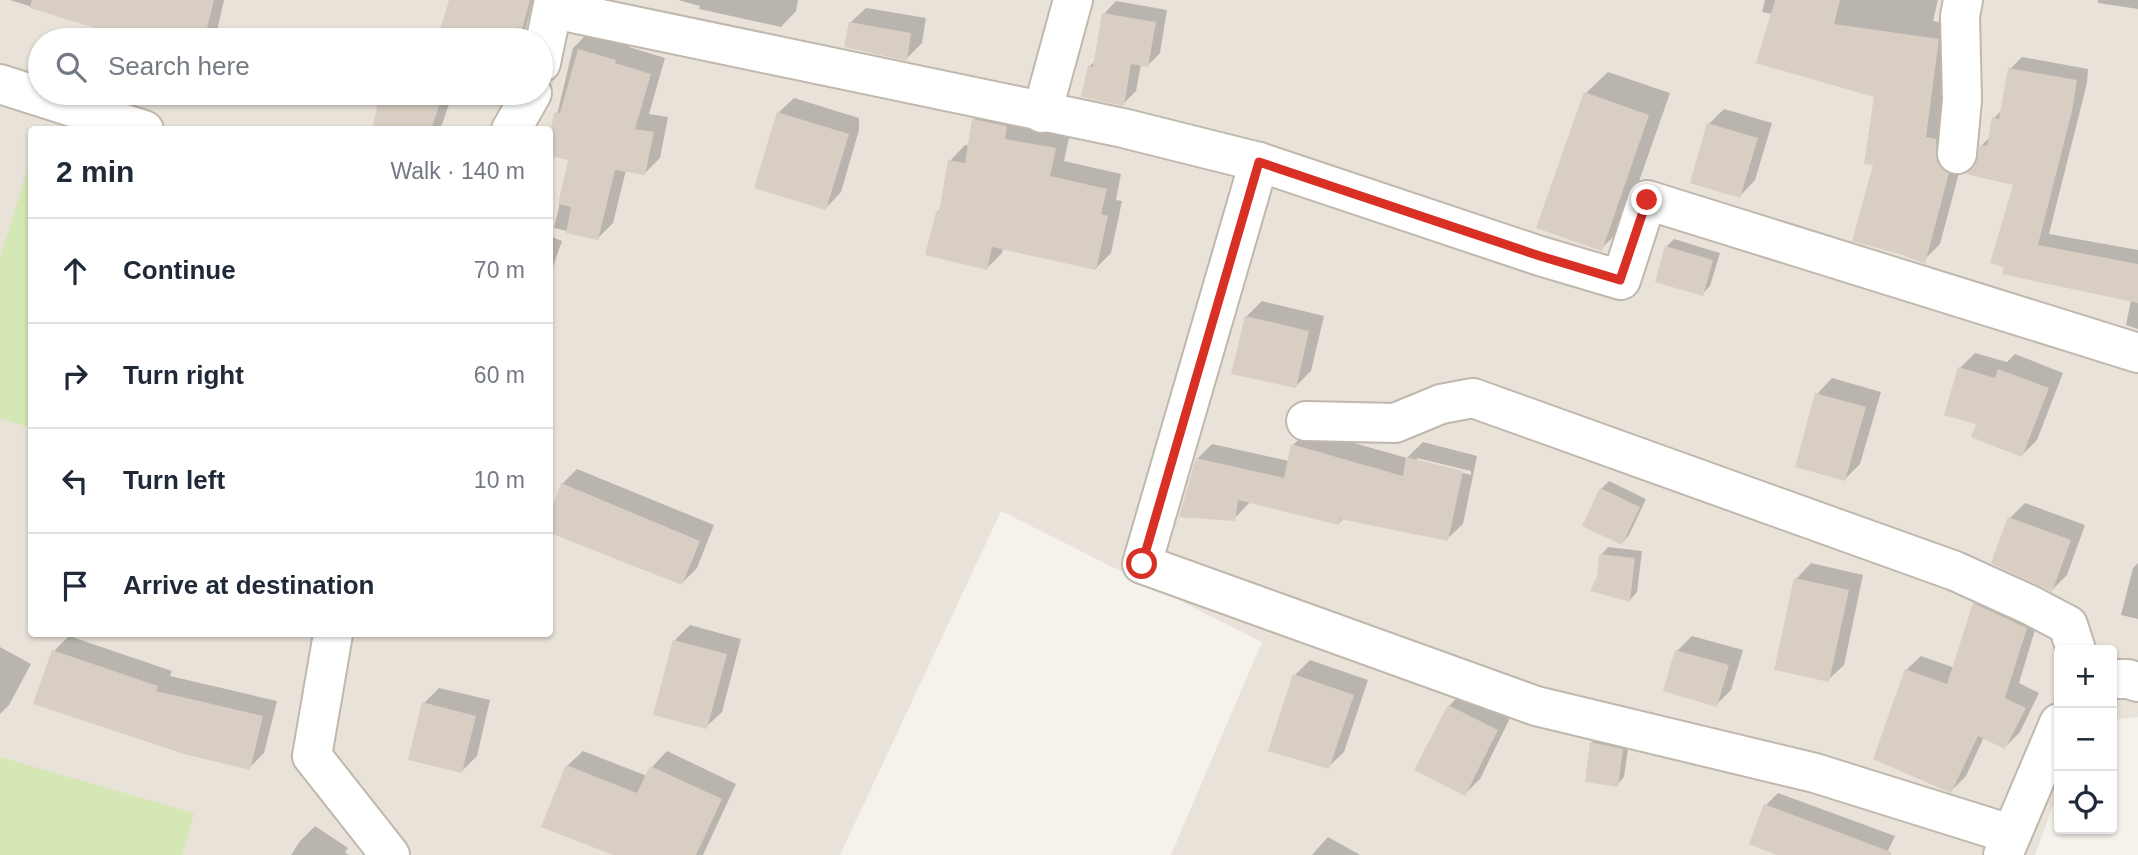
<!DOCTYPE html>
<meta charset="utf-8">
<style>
body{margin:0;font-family:Helvetica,sans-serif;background:#f6f6f7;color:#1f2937}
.controls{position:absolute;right:21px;bottom:21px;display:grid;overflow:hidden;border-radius:7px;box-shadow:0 2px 5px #0004}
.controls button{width:63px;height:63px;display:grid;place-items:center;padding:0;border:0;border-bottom:2px solid #e0e1e3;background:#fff;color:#1f2937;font:35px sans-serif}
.stop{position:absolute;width:21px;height:21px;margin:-16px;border:5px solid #d93025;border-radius:50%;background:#fff}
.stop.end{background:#d93025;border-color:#fff;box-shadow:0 2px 7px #0008}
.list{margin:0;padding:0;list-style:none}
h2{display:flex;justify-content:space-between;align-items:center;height:91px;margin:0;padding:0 28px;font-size:30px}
h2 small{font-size:23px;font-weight:400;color:#747a83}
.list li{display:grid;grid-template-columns:46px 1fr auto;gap:21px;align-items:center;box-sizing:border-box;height:105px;padding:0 28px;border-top:2px solid #e0e1e3}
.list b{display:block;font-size:26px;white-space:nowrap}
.list em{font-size:23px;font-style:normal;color:#747a83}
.icon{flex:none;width:38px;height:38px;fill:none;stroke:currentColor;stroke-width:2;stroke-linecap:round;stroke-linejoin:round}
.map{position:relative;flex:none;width:2138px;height:855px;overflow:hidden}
.search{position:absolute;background:#fff;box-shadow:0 2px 5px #0004;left:28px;top:28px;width:525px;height:77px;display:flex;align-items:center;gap:18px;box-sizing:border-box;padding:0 24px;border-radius:38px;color:#747a83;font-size:26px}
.panel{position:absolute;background:#fff;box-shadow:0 2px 5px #0004;left:28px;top:126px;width:525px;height:511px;border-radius:7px}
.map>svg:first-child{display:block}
</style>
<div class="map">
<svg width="2138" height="855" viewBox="0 0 2138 855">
<rect width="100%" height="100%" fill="#f5f1eb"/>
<path fill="#e8e2d9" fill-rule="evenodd" d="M 0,0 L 2138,0 L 2138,717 L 2112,720 L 2112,650 L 2059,650 L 2059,789 L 2035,855 L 1171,855 L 1262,642 L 1001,511 L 840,855 L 0,855 ZM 40,40 L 541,40 L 541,93 L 40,93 ZM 32,130 L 550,130 L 550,634 L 32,634 Z"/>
<g fill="#d5e7b5">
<path d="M 31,158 L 32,428 L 31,428 L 0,418 L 0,258 Z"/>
<path d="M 0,757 L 194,813 L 182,855 L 0,855 Z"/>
</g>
<g fill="#0003" fill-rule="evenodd">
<path d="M 10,0 L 224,0 L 215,40 L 94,40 L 97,27 Z"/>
<path d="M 451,0 L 533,0 L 523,40 L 439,40 Z"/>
<path d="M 678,0 L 798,0 L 796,11 L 781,27 L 699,9 L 700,6 Z"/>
<path d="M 1765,0 L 1938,0 L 1933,21 L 1953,24 L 1941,123 L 1951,124 L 1963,158 L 1940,244 L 1925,259 L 1875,164 L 1876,96 L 1772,14 L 1762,12 Z"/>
<path d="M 2098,0 L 2138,0 L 2138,9 L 2098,3 Z"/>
<path d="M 1116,1 L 1167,10 L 1160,53 L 1148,65 L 1141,64 L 1136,91 L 1123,104 L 1089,67 L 1096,60 L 1104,14 Z"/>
<path d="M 866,8 L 926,18 L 922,43 L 906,59 L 850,23 Z"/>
<path d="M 588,33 L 630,45 L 629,47 L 665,58 L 649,114 L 668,117 L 660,158 L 644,174 L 626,170 L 613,223 L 598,238 L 554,228 L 570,159 L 550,154 L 550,144 L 573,48 Z"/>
<path d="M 2022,57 L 2088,69 L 2087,83 L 2049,234 L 2138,250 L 2138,329 L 2126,325 L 2131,300 L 2004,272 L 2015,184 L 1977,165 L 1981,146 L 1990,137 L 1994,118 L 2003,109 L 2010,69 Z"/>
<path d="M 1608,72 L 1670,93 L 1623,227 L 1601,249 L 1586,93 Z"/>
<path d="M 382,93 L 453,93 L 440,130 L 374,130 Z"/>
<path d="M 794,98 L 859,118 L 859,130 L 841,192 L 826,208 L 778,113 Z"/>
<path d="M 989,104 L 1070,133 L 1064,161 L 1121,174 L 1116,200 L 1122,201 L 1111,253 L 1096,268 L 1003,248 L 1002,253 L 987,268 L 937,212 L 942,208 L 950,161 L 965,145 L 970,146 L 974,120 Z"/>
<path d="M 1724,109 L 1772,123 L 1755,180 L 1740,196 L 1709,124 Z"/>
<path d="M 550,236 L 562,241 L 550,275 Z"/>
<path d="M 1674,239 L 1720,253 L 1710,286 L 1702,294 L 1657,280 L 1667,246 Z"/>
<path d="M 1262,301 L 1324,316 L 1311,371 L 1295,387 L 1246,317 Z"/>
<path d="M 1975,353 L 2007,362 L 2015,354 L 2063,373 L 2037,440 L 2022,455 L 1979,423 L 1960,368 Z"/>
<path d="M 1832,378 L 1881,392 L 1860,464 L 1845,479 L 1817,394 Z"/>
<path d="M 1308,430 L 1407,458 L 1423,442 L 1477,456 L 1463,524 L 1447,539 L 1344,518 L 1339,523 L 1250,502 L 1234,519 L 1197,459 L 1212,444 L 1289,461 L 1293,445 ZM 1417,458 L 1471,471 L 1471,475 L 1417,461 Z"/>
<path d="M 577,469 L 714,525 L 697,568 L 682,583 L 550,531 L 550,519 L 562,484 Z"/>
<path d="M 1609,481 L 1646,499 L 1629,535 L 1622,543 L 1601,489 Z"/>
<path d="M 2025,503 L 2085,525 L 2067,575 L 2052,590 L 2010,518 Z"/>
<path d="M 1608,547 L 1642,551 L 1637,592 L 1630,600 L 1598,577 L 1601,555 Z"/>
<path d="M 1811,563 L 1863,575 L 1844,665 L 1828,680 L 1796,579 Z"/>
<path d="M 2138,563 L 2138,619 L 2121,615 L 2133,568 Z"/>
<path d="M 1989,590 L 2040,613 L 2019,683 L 2039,693 L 2020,732 L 2005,747 L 1984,737 L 1966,776 L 1951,791 L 1906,670 L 1921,656 L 1955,668 L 1974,604 Z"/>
<path d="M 690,625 L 741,639 L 722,712 L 706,727 L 674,641 Z"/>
<path d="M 69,636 L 172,671 L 170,676 L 277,701 L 264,753 L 249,768 L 54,651 Z"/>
<path d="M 1692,636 L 1743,650 L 1731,690 L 1716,705 L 1677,651 Z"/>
<path d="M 0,647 L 31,664 L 9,705 L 0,714 Z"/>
<path d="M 1310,660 L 1368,680 L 1344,752 L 1328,767 L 1295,675 Z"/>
<path d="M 439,688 L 490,700 L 477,756 L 462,771 L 424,703 Z"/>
<path d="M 1464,690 L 1512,714 L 1480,779 L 1465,794 L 1449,706 Z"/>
<path d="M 1599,735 L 1629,742 L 1624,777 L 1617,785 L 1587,781 L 1592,742 Z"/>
<path d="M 583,751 L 647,776 L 652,767 L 667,751 L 736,784 L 703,855 L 618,855 L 567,766 Z"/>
<path d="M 1778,793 L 1895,836 L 1886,855 L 1782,855 L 1766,805 Z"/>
<path d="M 315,826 L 348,848 L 345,852 L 349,855 L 291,855 L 300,841 Z"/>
<path d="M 1328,837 L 1360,855 L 1312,855 Z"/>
</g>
<g fill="#d9cec3">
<path d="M 32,0 L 214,0 L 204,40 L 92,40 L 95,28 L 30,8 Z"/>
<path d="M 449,0 L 530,0 L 519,40 L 437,40 Z"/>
<path d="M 1775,0 L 1840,0 L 1834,24 L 1939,39 L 1926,137 L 1936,139 L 1937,162 L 1949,173 L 1925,264 L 1903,255 L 1852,241 L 1873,165 L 1864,164 L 1874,97 L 1756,63 Z"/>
<path d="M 1102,13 L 1156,22 L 1148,67 L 1131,64 L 1124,106 L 1081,97 L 1088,66 L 1093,67 Z"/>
<path d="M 849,22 L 911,33 L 907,61 L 844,47 Z"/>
<path d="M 578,49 L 616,60 L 615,63 L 651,74 L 635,129 L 654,132 L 645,175 L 615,170 L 598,240 L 566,233 L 571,207 L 558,204 L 568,160 L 550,156 L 550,134 L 554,112 L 560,113 Z"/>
<path d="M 2008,68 L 2077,80 L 2072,111 L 2038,245 L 2138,264 L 2138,303 L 2002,274 L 2004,267 L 1990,263 L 2013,185 L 1966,174 L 1975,166 L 1980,145 L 1987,146 L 1992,117 L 1999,119 Z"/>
<path d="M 1584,92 L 1649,115 L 1602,251 L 1536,228 Z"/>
<path d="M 380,93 L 443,93 L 431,130 L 372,130 Z"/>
<path d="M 777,112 L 849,134 L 826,210 L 754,188 Z"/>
<path d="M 972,119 L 1007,126 L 1005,139 L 1056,148 L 1050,176 L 1107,189 L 1101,214 L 1108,216 L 1096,270 L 992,247 L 987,270 L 925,255 L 936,212 L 939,212 L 948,160 L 965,163 Z"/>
<path d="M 1707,123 L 1758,138 L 1740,198 L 1690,183 Z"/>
<path d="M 1665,246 L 1713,260 L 1703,296 L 1655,282 Z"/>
<path d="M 1245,316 L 1309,331 L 1296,388 L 1231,374 Z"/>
<path d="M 1958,367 L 1995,378 L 1998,369 L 2049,388 L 2022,457 L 1971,437 L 1976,424 L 1944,415 Z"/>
<path d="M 1815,393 L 1866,407 L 1845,481 L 1795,467 Z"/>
<path d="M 1291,444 L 1403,476 L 1406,457 L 1463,471 L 1448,541 L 1340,519 L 1339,525 L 1238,500 L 1235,521 L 1179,517 L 1196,458 L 1284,478 Z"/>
<path d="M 561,483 L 700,541 L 682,585 L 550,533 L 550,514 Z"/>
<path d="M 1600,488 L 1640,507 L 1622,545 L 1582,526 Z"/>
<path d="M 2008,517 L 2071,540 L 2052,592 L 1991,563 Z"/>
<path d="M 1599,554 L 1635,558 L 1630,602 L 1590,591 L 1597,577 Z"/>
<path d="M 1794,578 L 1849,590 L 1829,682 L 1774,670 Z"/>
<path d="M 1973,603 L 2027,628 L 2005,698 L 2026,708 L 2005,749 L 1978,736 L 1951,793 L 1873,759 L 1905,669 L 1947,684 Z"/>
<path d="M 673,640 L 727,654 L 707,729 L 653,715 Z"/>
<path d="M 52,650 L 158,686 L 156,691 L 263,716 L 250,770 L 184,754 L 33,704 Z"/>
<path d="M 1675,650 L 1729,665 L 1717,707 L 1663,691 Z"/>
<path d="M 1293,674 L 1354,695 L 1329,769 L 1268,751 Z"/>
<path d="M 422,702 L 476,716 L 462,773 L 408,760 Z"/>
<path d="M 1448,705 L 1498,730 L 1465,796 L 1414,770 Z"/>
<path d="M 1590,742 L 1623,749 L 1618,787 L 1585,782 Z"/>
<path d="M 566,765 L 637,793 L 650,766 L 722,799 L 696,855 L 613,855 L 541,827 Z"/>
<path d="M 1764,804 L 1891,852 L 1891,855 L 1777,855 L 1749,844 Z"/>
</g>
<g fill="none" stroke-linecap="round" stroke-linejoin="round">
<defs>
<g id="minor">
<path d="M 553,9 L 1123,128 L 1259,162 L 1540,256 L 1621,280 L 1647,200 L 2138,353"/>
<path d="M 541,63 L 554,0"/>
<path d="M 0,84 L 144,130"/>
<path d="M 1042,113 L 1073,0"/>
<path d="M 511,130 L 532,93"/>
<path d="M 1957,154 L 1962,100 L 1960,16 L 1963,0"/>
<path d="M 1259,162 L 1142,564 L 1536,706 L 1815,773 L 2010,834"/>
<path d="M 1306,421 L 1395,423 L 1441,404 L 1473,398 L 1955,571 L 2030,605 L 2068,625 L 2076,650"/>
<path d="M 333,634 L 312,756 L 390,855"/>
<path d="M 2112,679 L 2128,679 L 2138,682"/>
<path d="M 2003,855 L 2059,723"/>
</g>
</defs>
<use href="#minor" stroke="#c0b8ad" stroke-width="42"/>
<use href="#minor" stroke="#fff" stroke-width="38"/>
</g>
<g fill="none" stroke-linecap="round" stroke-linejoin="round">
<path stroke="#d93025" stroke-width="9" d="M 1142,564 L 1259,162 L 1540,256 L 1620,280 L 1647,200"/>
</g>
</svg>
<div class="controls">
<button>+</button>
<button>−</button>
<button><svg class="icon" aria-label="locate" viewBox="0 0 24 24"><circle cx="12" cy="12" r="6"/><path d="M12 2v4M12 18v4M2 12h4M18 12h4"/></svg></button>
</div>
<div class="stop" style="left:1142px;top:564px"></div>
<div class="stop end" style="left:1647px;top:200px"></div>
<div class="search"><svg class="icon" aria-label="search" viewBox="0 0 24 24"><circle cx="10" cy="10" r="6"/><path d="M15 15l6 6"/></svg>Search here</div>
<section class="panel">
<h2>2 min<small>Walk · 140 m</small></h2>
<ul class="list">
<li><svg class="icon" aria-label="ahead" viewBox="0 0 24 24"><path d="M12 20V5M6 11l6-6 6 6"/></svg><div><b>Continue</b></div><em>70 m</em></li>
<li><svg class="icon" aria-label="right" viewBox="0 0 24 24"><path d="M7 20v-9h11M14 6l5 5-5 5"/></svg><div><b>Turn right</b></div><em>60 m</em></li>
<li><svg class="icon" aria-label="left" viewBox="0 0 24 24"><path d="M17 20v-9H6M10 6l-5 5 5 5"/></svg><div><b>Turn left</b></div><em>10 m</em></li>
<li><svg class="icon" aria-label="arrive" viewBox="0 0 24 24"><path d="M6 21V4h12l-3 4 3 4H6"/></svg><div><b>Arrive at destination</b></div></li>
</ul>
</section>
</div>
